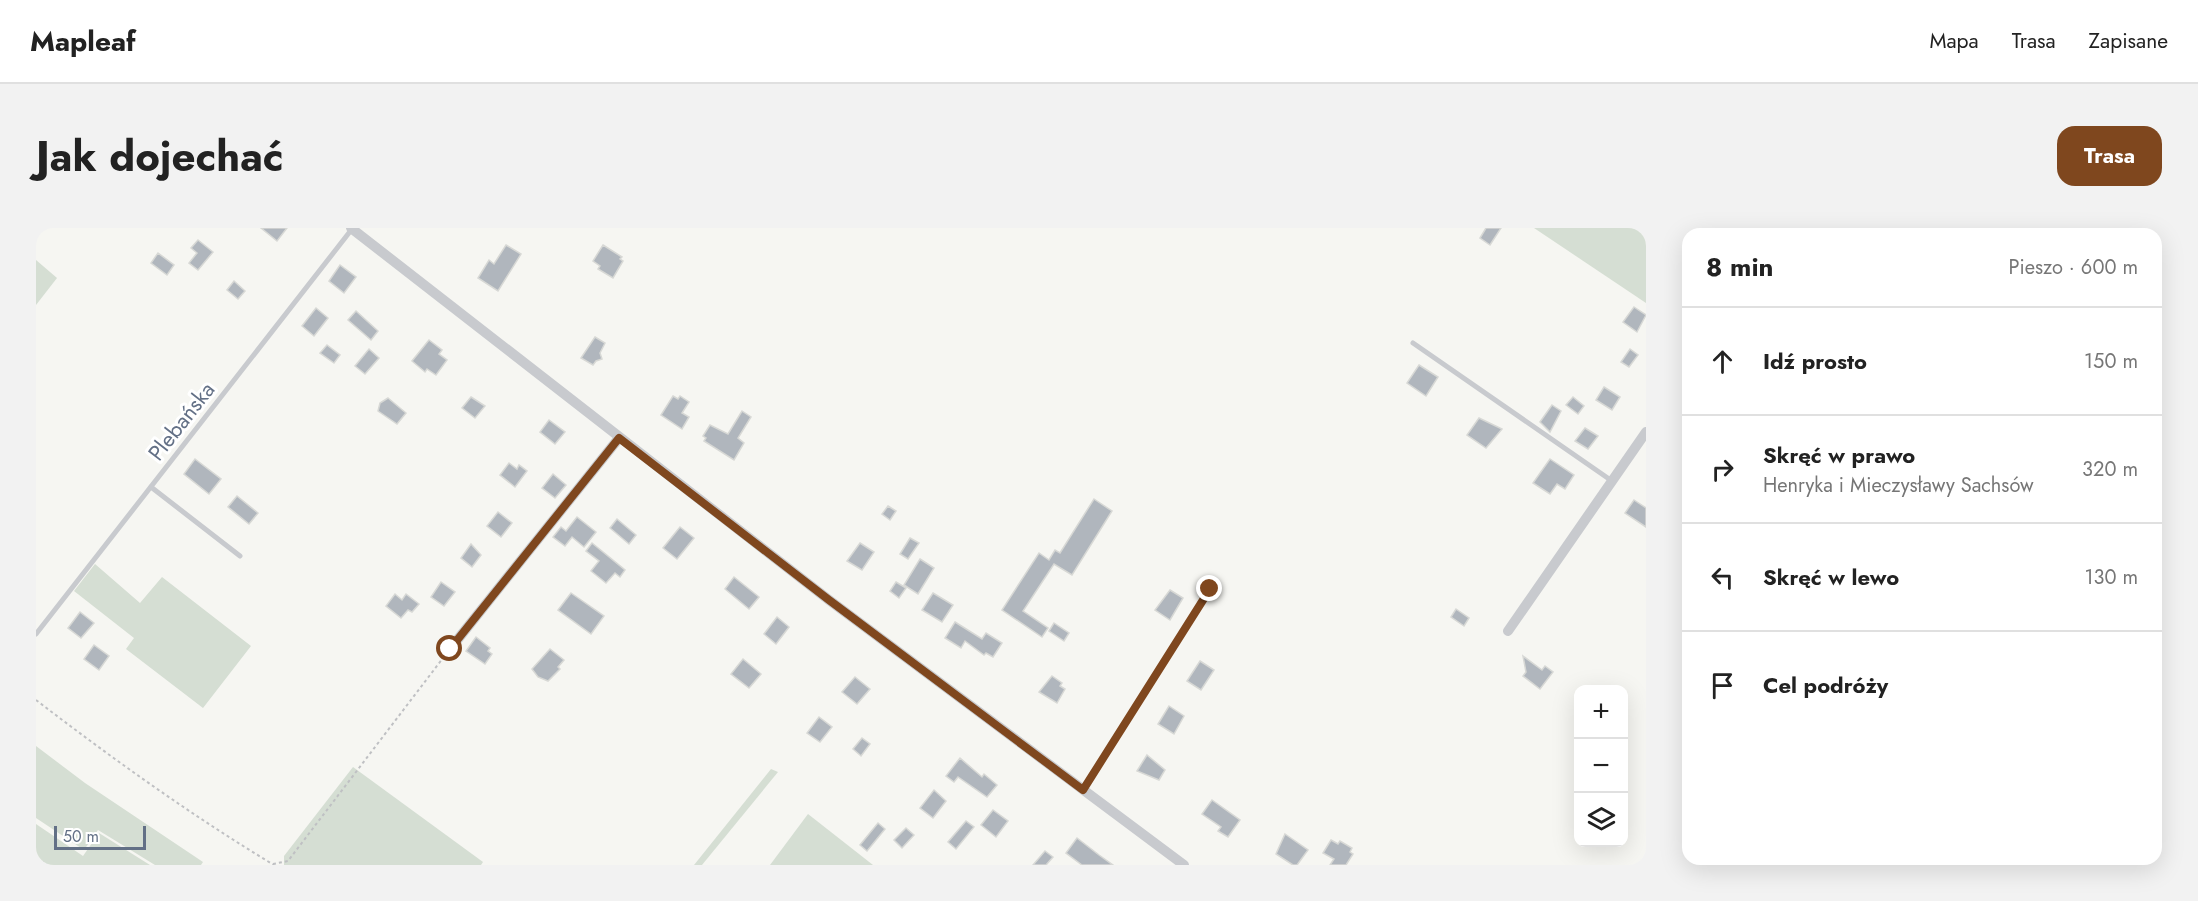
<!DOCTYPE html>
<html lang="pl">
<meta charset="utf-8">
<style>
body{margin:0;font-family:Jost,sans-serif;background:#f2f2f2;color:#222}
.controls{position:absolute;right:18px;bottom:18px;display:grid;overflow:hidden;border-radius:12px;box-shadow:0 6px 24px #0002}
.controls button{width:54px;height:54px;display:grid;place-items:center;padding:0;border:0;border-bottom:2px solid #e0e0e0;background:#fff;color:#222;font:30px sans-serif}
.scale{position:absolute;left:18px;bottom:15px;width:92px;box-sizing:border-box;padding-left:6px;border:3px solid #637086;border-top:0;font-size:16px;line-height:21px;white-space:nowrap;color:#637086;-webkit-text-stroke:4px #fff;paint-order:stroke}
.stop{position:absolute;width:18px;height:18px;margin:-14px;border:4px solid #7f471e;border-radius:50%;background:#fff}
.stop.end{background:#7f471e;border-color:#fff;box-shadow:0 2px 6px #0008}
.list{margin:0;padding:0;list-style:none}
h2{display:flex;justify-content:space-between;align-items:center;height:78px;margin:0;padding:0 24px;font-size:26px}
h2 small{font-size:20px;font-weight:400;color:#767676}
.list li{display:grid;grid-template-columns:39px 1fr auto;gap:18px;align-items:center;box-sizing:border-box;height:108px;padding:0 24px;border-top:2px solid #e0e0e0}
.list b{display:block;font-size:22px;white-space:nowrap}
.list p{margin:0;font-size:20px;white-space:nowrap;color:#767676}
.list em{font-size:20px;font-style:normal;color:#767676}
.icon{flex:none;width:33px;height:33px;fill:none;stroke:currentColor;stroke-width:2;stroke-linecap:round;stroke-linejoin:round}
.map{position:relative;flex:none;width:1610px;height:637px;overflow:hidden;border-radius:18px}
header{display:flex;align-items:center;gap:36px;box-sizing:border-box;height:84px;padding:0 30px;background:#fff;border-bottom:2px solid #e0e0e0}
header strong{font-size:28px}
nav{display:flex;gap:33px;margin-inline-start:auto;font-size:21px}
.intro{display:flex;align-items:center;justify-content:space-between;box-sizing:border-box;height:144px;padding:0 36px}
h1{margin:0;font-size:42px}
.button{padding:15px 27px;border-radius:18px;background:#7f471e;color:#fff;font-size:21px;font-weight:700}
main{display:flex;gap:36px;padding:0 36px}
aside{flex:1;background:#fff;border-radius:18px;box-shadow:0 6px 24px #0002}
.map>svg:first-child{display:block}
</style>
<header>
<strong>Mapleaf</strong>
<nav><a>Mapa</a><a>Trasa</a><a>Zapisane</a></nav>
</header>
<div class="intro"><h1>Jak dojechać</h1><a class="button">Trasa</a></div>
<main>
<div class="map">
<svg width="1610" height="637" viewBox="0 0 1610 637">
<rect width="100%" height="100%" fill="#f6f6f2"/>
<g fill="#d5ded3">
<path d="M 1498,0 L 1610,0 L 1610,75 Z"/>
<path d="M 0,32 L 21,50 L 0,77 Z"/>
<path d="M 59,336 L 104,375 L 126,349 L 215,418 L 167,480 L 90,421 L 98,410 L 38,363 Z"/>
<path d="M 0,518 L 49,555 L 167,634 L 165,637 L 119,637 L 62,602 L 48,622 L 0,590 Z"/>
<path d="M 317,539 L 447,634 L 445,637 L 248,637 L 248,628 Z"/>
<path d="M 735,541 L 742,544 L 666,637 L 658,637 Z"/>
<path d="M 772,586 L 837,637 L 734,637 Z"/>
<path d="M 0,596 L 47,628 L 63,605 L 114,637 L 0,637 Z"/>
</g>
<g fill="#b0b6bd" stroke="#d7d8d5" stroke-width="1.5">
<path d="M 225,0 L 251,0 L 241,13 Z"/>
<path d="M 1450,0 L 1465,0 L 1454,17 L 1444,10 Z"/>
<path d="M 162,12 L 177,24 L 162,42 L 153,35 L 161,25 L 155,20 Z"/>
<path d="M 470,17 L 485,26 L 462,63 L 442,50 L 453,32 L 458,36 Z"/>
<path d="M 567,17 L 586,29 L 584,31 L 587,33 L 577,50 L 562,41 L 564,38 L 557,33 Z"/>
<path d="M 122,25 L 138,37 L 131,47 L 115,35 Z"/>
<path d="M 304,37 L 320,49 L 308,65 L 293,53 Z"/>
<path d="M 198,53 L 209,63 L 202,71 L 191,62 Z"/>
<path d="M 1598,79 L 1610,87 L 1601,104 L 1587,94 Z"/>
<path d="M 280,80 L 292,90 L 278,108 L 266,98 Z"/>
<path d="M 320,83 L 342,103 L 335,112 L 312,92 Z"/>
<path d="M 559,109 L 569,115 L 564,125 L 566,131 L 560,133 L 557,137 L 545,130 Z"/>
<path d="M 393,112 L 406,122 L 403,126 L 411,132 L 400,147 L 391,141 L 389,144 L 376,133 Z"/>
<path d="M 291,117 L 304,127 L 298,135 L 284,125 Z"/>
<path d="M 333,121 L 343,130 L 329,146 L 319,138 Z"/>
<path d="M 1594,121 L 1602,127 L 1593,139 L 1585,134 Z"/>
<path d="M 1383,137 L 1402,149 L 1390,168 L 1371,155 Z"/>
<path d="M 1568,159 L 1584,169 L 1576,182 L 1560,172 Z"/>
<path d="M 637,168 L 642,171 L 644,168 L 653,174 L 646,185 L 653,189 L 646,201 L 625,187 Z"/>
<path d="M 435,169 L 449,178 L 439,190 L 426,180 Z"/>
<path d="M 1537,169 L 1548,178 L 1542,186 L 1530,177 Z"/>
<path d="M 352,170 L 370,185 L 361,196 L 342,183 L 344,175 Z"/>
<path d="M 1516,177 L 1525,183 L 1514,204 L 1504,194 Z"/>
<path d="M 706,183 L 715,189 L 702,210 L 708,215 L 698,232 L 668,213 L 670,210 L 667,208 L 674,197 L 692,206 Z"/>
<path d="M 1443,190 L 1466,201 L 1450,220 L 1431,207 Z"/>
<path d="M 513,192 L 529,204 L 519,216 L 504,204 Z"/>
<path d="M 1549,200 L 1562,208 L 1552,221 L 1539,213 Z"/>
<path d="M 159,231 L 185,251 L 173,266 L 148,246 Z"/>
<path d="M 1514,231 L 1538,247 L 1529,261 L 1521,256 L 1514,266 L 1497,255 Z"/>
<path d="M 473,235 L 481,241 L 483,237 L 491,243 L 479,259 L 464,247 Z"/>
<path d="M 517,246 L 530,257 L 519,270 L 506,260 Z"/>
<path d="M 201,268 L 222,285 L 213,296 L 192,279 Z"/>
<path d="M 1058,271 L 1076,283 L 1036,347 L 1018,336 L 987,383 L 1012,400 L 1006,409 L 966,382 L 1003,325 L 1013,332 L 1019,322 L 1024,325 Z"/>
<path d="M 1598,272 L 1610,280 L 1610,299 L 1589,285 Z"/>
<path d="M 852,278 L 860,283 L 854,292 L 846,286 Z"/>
<path d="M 462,284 L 476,295 L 465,309 L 451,298 Z"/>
<path d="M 541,289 L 560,304 L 548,319 L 536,309 L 529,318 L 517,309 L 525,299 L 530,303 Z"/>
<path d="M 581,291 L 600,307 L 593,316 L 574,300 Z"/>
<path d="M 644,299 L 658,310 L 641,331 L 627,320 Z"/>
<path d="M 874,310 L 883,315 L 872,331 L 864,326 Z"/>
<path d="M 556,315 L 589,342 L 584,349 L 579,345 L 570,355 L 555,343 L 563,333 L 550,323 Z"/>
<path d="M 824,315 L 838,324 L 826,342 L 811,333 Z"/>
<path d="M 435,316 L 445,327 L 436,339 L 425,330 Z"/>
<path d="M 884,331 L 898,340 L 882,366 L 868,357 Z"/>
<path d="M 698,349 L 723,369 L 713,381 L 689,361 Z"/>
<path d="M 405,354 L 419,364 L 408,378 L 395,369 Z"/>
<path d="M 860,354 L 870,360 L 863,370 L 854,363 Z"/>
<path d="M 1134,362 L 1147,370 L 1134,392 L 1119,382 Z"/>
<path d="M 535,365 L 568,388 L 555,406 L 522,382 Z"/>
<path d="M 897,365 L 917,377 L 906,394 L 886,382 Z"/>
<path d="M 359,366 L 366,372 L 370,366 L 383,376 L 376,384 L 372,382 L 365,390 L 350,378 Z"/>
<path d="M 1420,381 L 1433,390 L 1428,398 L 1415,389 Z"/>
<path d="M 44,384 L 58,395 L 45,410 L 32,400 Z"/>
<path d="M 741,389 L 753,399 L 740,416 L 728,406 Z"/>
<path d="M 919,394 L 946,411 L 950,405 L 966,415 L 957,429 L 950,425 L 948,427 L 929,413 L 925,420 L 909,410 Z"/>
<path d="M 1018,395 L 1033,405 L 1028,413 L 1013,403 Z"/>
<path d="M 440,409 L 454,420 L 452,423 L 456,426 L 449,436 L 430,423 Z"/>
<path d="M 58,417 L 73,428 L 63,442 L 48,431 Z"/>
<path d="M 514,421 L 528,432 L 522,439 L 524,441 L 512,453 L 502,449 L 496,441 Z"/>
<path d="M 1487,428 L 1506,442 L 1509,438 L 1517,444 L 1504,461 L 1487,448 L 1490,444 Z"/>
<path d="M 707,431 L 725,446 L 713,460 L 695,446 Z"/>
<path d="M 1164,433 L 1178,442 L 1165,462 L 1151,453 Z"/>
<path d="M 1016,448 L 1026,455 L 1024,458 L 1029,461 L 1021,475 L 1003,464 Z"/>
<path d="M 819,449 L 834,461 L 821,476 L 806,464 Z"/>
<path d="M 1133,478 L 1148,488 L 1138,506 L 1122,496 Z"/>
<path d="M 783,489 L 796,499 L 784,514 L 771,505 Z"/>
<path d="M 826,510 L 834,516 L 825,528 L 817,521 Z"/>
<path d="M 1111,527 L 1129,542 L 1123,552 L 1101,543 Z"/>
<path d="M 924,530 L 946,549 L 948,546 L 961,557 L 951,569 L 922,549 L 918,554 L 910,548 Z"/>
<path d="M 898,562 L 910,573 L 897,590 L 884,580 Z"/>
<path d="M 1176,572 L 1204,592 L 1192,609 L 1182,603 L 1185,599 L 1166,586 Z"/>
<path d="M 957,582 L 972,593 L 960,609 L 945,597 Z"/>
<path d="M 930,593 L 938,599 L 920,621 L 912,614 Z"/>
<path d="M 842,595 L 849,601 L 831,623 L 824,617 Z"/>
<path d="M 870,600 L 878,607 L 866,620 L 858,612 Z"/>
<path d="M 1249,606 L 1272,622 L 1261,637 L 1257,637 L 1240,626 Z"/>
<path d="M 1041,610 L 1063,627 L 1077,637 L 1046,637 L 1030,625 Z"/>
<path d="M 1295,612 L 1302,616 L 1304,613 L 1316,620 L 1314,624 L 1317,626 L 1310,637 L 1294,637 L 1298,631 L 1287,625 Z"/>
<path d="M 1009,623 L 1017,629 L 1010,637 L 997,637 Z"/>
</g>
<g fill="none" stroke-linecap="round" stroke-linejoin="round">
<g stroke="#bfc0c3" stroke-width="2" stroke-dasharray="3 3" stroke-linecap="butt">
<path d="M 0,472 C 77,531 155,587 238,637"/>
<path d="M 0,630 L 11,637"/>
<path d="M 237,636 L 252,633 L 407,430"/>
</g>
<g stroke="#c8cace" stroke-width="5">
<path d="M 1377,115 L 1576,253"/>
<path d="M 115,259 L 204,328"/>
<path d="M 0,406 L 316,1"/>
<path d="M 1047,562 L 1174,361"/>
</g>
<g stroke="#c8cace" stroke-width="10">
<path d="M 315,0 L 793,372 L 1148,637"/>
<path d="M 1472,403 L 1610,204"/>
<path d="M 414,421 L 583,210"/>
</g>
</g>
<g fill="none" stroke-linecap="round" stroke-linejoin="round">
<path stroke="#7f471e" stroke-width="8" d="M 414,421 L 583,210 L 793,372 L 1047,562 L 1174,361"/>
</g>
<g text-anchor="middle" stroke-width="6" stroke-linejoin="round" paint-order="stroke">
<g font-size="22" fill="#637086" stroke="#fff">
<text transform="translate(145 193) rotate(-52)" y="8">Plebańska</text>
</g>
</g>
</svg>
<div class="controls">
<button>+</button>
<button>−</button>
<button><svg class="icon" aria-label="layers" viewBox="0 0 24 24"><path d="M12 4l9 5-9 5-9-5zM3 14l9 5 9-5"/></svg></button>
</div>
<div class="scale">50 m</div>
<div class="stop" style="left:414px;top:421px"></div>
<div class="stop end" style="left:1174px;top:361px"></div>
</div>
<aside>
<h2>8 min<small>Pieszo · 600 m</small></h2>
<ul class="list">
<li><svg class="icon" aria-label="ahead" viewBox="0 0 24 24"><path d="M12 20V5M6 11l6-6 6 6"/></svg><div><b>Idź prosto</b></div><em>150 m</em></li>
<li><svg class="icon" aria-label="right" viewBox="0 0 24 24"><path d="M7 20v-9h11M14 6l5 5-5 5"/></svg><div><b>Skręć w prawo</b><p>Henryka i Mieczysławy Sachsów</p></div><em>320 m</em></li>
<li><svg class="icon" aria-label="left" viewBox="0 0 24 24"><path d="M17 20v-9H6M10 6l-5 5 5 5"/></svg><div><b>Skręć w lewo</b></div><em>130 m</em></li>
<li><svg class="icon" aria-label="arrive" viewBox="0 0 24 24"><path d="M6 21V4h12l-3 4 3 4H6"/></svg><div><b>Cel podróży</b></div></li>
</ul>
</aside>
</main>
